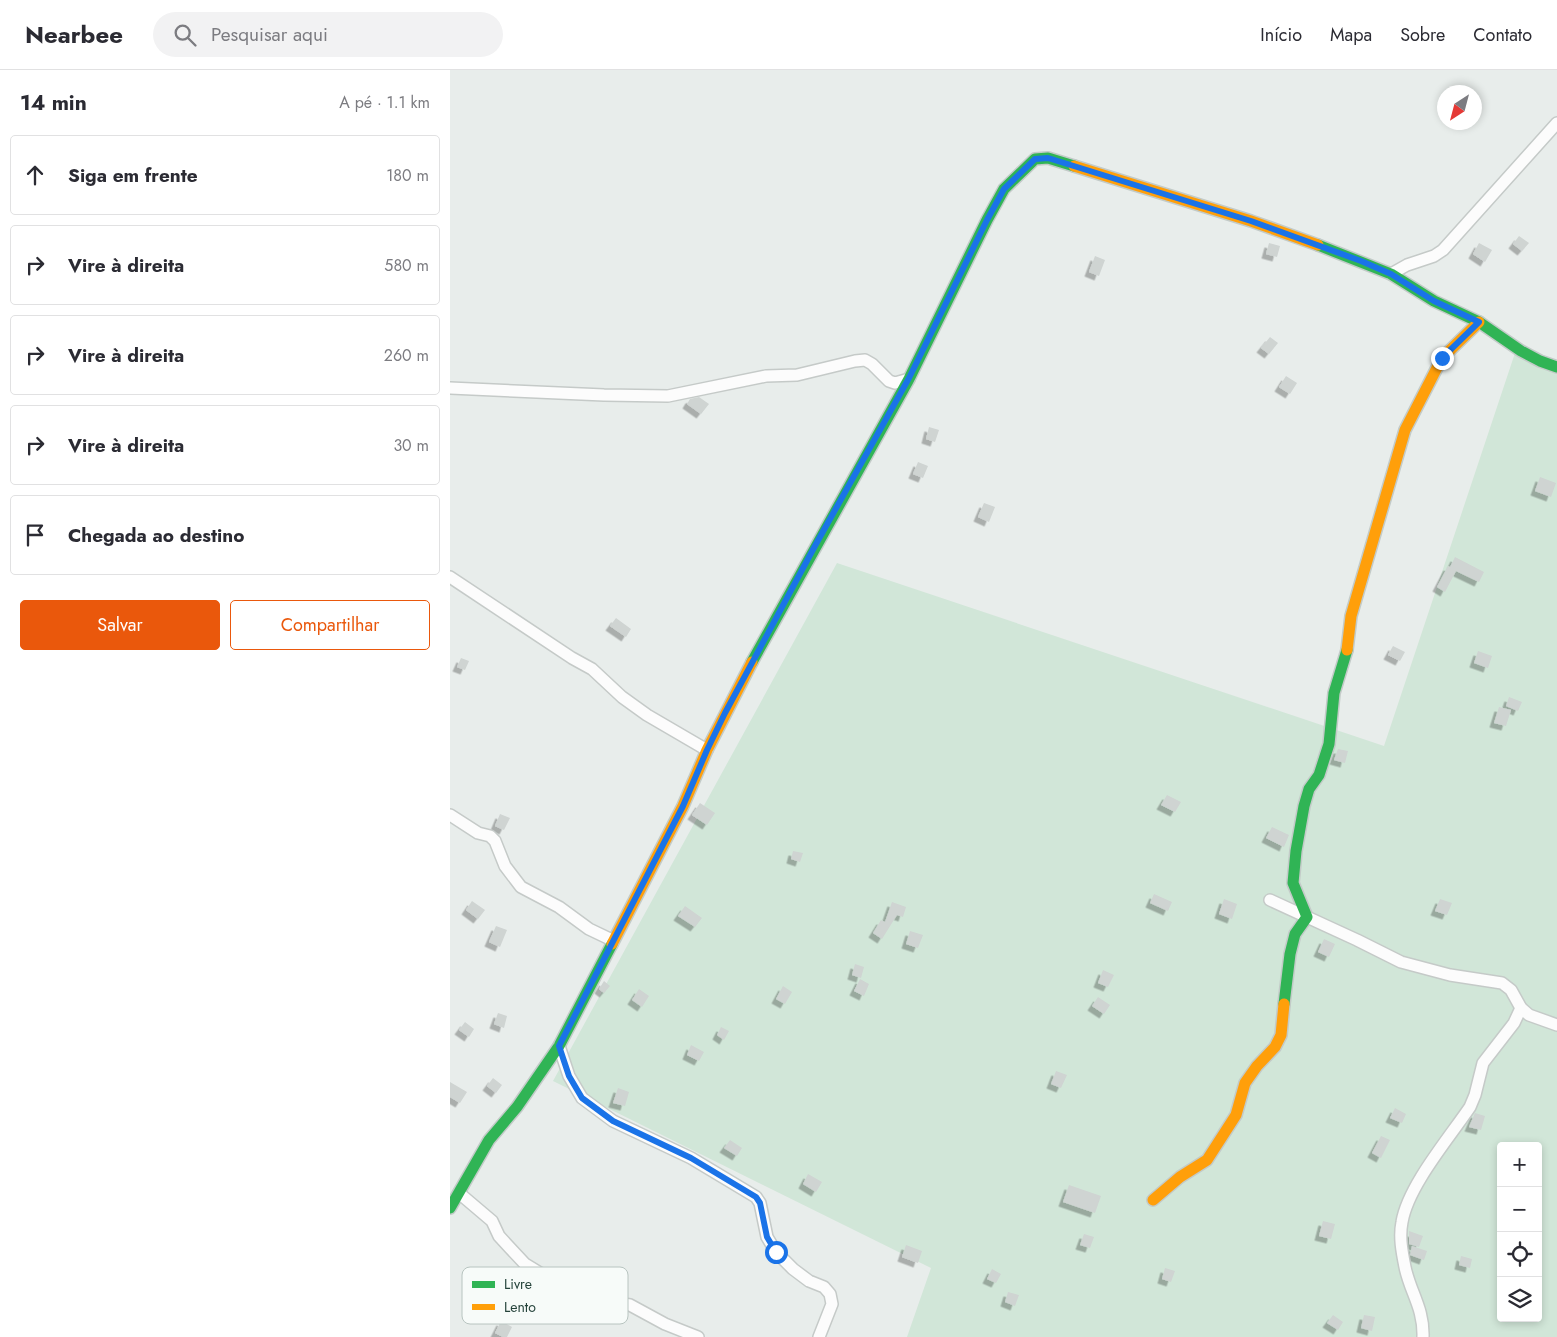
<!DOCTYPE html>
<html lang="pt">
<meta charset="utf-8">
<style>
body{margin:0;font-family:Jost,sans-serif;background:#f2f2f3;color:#2b2b33}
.controls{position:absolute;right:15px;bottom:15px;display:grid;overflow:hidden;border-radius:5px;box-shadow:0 2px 8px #0003}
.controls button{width:45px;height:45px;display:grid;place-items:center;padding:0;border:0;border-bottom:1px solid #e1e1e2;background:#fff;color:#2b2b33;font:25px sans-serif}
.compass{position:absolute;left:987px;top:15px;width:45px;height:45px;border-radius:50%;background:#fff;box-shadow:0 2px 8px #0003;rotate:216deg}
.stop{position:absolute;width:15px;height:15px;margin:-11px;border:4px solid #1a73e8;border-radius:50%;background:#fff}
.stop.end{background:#1a73e8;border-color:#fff;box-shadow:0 1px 5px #0008}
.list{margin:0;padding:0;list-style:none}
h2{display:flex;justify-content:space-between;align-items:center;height:65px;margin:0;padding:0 20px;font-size:21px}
h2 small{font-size:16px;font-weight:400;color:#7c7c81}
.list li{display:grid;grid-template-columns:32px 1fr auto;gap:15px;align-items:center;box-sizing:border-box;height:80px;margin:0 10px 10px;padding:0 10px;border:1px solid #e1e1e2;border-radius:5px}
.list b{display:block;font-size:19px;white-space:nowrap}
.list em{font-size:16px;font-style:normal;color:#7c7c81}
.actions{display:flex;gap:10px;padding:15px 20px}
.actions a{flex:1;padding:11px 0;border:1px solid #ea580c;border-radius:5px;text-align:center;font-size:18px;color:#ea580c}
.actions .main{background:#ea580c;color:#fff}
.icon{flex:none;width:28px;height:28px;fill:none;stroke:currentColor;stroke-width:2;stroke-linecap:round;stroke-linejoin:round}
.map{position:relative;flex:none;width:1107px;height:1267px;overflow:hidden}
header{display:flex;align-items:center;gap:30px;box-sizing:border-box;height:70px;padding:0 25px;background:#fff;border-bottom:1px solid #e1e1e2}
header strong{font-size:24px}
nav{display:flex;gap:28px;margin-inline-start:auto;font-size:18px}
.search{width:350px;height:45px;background:#f2f2f3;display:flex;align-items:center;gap:12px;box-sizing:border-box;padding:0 18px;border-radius:28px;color:#7c7c81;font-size:19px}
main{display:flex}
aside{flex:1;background:#fff}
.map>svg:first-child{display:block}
</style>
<header>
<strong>Nearbee</strong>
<div class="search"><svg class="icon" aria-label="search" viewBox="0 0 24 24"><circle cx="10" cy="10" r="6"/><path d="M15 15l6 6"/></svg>Pesquisar aqui</div>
<nav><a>Início</a><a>Mapa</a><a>Sobre</a><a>Contato</a></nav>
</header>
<main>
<aside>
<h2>14 min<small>A pé · 1.1 km</small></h2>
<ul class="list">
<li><svg class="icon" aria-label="ahead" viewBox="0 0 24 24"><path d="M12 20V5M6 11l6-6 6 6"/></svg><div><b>Siga em frente</b></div><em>180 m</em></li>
<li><svg class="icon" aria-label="right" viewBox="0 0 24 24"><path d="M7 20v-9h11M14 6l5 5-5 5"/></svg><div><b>Vire à direita</b></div><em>580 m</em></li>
<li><svg class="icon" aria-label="right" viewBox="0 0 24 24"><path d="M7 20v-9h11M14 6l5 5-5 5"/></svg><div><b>Vire à direita</b></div><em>260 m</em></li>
<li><svg class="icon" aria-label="right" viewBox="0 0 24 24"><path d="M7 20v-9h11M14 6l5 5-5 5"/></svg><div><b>Vire à direita</b></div><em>30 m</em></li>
<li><svg class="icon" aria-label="arrive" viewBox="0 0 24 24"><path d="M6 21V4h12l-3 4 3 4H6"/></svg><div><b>Chegada ao destino</b></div></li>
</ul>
<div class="actions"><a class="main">Salvar</a><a>Compartilhar</a></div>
</aside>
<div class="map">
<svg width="1107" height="1267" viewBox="0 0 1107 1267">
<defs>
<filter id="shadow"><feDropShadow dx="-4.5" dy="4.5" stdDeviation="0" flood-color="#0004"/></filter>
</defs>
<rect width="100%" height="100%" fill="#e8edeb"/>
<path fill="#d1e6d8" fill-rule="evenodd" d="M 1065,283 L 1107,298 L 1107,1267 L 457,1267 L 481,1198 L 103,1011 L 387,493 L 934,676 ZM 1051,1076 L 1088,1076 L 1088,1248 L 1051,1248 Z"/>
<g fill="#cfd4d2" filter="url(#shadow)">
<path d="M 1069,166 L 1079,173 L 1072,181 L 1063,174 Z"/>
<path d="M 819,173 L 830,176 L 827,187 L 816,184 Z"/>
<path d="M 1029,173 L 1042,180 L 1035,192 L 1023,184 Z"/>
<path d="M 645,186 L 655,190 L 649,206 L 639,202 Z"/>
<path d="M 820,267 L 828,273 L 819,284 L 811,278 Z"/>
<path d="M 836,306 L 847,313 L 840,324 L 829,317 Z"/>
<path d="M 249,327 L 259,334 L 251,344 L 237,334 L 240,329 Z"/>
<path d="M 479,357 L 489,360 L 485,372 L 476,369 Z"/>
<path d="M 468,392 L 478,396 L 473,408 L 463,404 Z"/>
<path d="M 1090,407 L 1106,413 L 1101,427 L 1085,421 Z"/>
<path d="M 534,433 L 545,437 L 539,452 L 528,447 Z"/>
<path d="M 1005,487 L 1034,502 L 1029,512 L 1006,501 L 995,522 L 987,517 L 998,496 L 1000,497 Z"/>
<path d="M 166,548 L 181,559 L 176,567 L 160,556 Z"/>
<path d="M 943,576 L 955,582 L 950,591 L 938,585 Z"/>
<path d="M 1028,581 L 1042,586 L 1038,598 L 1024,593 Z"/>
<path d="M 11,588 L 19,591 L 15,600 L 7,597 Z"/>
<path d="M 1059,627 L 1072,632 L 1068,641 L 1056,636 Z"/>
<path d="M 1049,637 L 1061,640 L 1056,656 L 1044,653 Z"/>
<path d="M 888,679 L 898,681 L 895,693 L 884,690 Z"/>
<path d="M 717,725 L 731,732 L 725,742 L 711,735 Z"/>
<path d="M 250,733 L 265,743 L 257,755 L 242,745 Z"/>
<path d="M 50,744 L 60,748 L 54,760 L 45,756 Z"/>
<path d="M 822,757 L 839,765 L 834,777 L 816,768 Z"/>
<path d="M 343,781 L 353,783 L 350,792 L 341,789 Z"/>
<path d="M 704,824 L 722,832 L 718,841 L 700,833 Z"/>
<path d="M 774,829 L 787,834 L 782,849 L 769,844 Z"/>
<path d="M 990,829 L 1002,833 L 997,845 L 985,841 Z"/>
<path d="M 22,831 L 35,840 L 28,849 L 16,840 Z"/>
<path d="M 442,832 L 456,837 L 453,847 L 447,845 L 432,869 L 423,863 L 431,850 L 435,852 Z"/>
<path d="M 235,836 L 252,848 L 245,857 L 228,846 Z"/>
<path d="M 46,856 L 57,860 L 50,877 L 39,872 Z"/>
<path d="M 460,861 L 473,865 L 468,878 L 456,874 Z"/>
<path d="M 874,869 L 885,874 L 879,887 L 868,882 Z"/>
<path d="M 405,894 L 414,897 L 411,908 L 402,905 Z"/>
<path d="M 653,900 L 664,905 L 658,917 L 648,913 Z"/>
<path d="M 410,909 L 419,914 L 414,926 L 404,921 Z"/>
<path d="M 154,911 L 160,916 L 154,923 L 149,919 Z"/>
<path d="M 333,916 L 342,922 L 335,934 L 326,929 Z"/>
<path d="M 189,919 L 199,926 L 192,937 L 182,930 Z"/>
<path d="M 648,927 L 660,935 L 654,944 L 642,936 Z"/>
<path d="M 48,943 L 57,946 L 54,958 L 44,954 Z"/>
<path d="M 15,952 L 24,959 L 19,967 L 9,960 Z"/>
<path d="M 271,957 L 279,961 L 274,970 L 267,965 Z"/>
<path d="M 241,975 L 254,982 L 249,991 L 237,985 Z"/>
<path d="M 606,1001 L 617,1005 L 611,1018 L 601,1014 Z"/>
<path d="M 43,1008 L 52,1015 L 46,1023 L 37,1016 Z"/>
<path d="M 0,1012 L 17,1022 L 10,1033 L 0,1027 Z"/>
<path d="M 168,1018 L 179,1022 L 175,1036 L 163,1033 Z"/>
<path d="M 945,1038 L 956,1044 L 952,1053 L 940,1048 Z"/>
<path d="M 1025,1043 L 1035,1046 L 1031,1060 L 1019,1057 Z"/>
<path d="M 931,1066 L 940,1070 L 931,1088 L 922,1083 Z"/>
<path d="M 280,1070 L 292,1078 L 287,1086 L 274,1078 Z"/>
<path d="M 358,1104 L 372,1112 L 366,1122 L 353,1114 Z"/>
<path d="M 619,1115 L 651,1126 L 645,1143 L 613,1132 Z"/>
<path d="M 873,1151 L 885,1154 L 881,1169 L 869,1166 Z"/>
<path d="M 959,1161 L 973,1166 L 969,1177 L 959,1174 Z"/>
<path d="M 634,1164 L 644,1167 L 640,1178 L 630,1175 Z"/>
<path d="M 456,1175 L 472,1181 L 468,1193 L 452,1187 Z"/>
<path d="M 962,1176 L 977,1181 L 974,1190 L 960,1185 Z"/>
<path d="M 1011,1186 L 1022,1189 L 1020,1198 L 1009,1195 Z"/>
<path d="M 715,1198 L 725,1201 L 721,1212 L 712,1209 Z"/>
<path d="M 542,1199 L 551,1204 L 546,1213 L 537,1209 Z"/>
<path d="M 558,1222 L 569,1225 L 565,1236 L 555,1232 Z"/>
<path d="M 883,1245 L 893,1252 L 888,1260 L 877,1253 Z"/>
<path d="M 914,1245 L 925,1247 L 922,1261 L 911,1258 Z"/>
<path d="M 51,1251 L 62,1257 L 57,1267 L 53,1267 L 45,1263 Z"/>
</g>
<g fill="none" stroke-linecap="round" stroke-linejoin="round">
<defs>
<g id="street">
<path d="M 941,204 L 957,195 L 984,186 L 993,180 L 1107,53"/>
<path d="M 0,318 L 154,325 L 218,326 L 316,306 L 347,305 L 405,291 L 415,290 L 422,294 L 439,311 L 445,313 L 459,309"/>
<path d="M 0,507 L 122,588 L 142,599 L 172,627 L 197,645 L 257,680"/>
<path d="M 0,745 L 28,763 L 40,766 L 45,771 L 55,796 L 71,817 L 109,837 L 139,859 L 162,870"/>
<path d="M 820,830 L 907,870 L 951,892 L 1000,905 L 1052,913 L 1061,920 L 1071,938 L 1079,945 L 1107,955"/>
<path d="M 109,976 L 119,1006 L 132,1028 L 163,1051 L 241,1088 L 306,1127 L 310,1133 L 317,1167 L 326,1182 L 343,1199 L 359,1211 L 374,1217 L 380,1224 L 382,1234 L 369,1267"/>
<path d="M 9,1123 L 42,1151 L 49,1166 L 60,1178 L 75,1194 L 93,1205 L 137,1223 L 149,1230 L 180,1235 L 215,1254 L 248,1267"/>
<path d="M 973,1267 C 974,1238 960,1222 955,1197 C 952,1182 949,1167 952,1152 C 958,1116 999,1068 1020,1037 L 1025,1025 L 1033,993 L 1064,953 L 1071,938"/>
</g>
<g id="fast">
<path d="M 868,175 L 941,204 L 984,231 L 1029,252 L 1071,281 L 1090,291 L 1107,297"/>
<path d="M 302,592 L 459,309 L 537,150 L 554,119 L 585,89 L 598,88 L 624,96"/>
<path d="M 834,934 L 840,884 L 845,864 L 857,847 L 843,813 L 846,781 L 854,736 L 859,719 L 869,705 L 879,674 L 884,623 L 897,580"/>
<path d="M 0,1138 L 39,1070 L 67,1037 L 109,976 L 162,874"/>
</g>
<g id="slow">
<path d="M 624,96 L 801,151 L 868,175"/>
<path d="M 897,580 L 901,546 L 955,360 L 992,288 L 1029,252"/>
<path d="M 162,874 L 233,736 L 257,680 L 302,592"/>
<path d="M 703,1130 L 730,1107 L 757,1090 L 786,1045 L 795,1013 L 807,996 L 825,977 L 831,965 L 834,934"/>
</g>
</defs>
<use href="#street" stroke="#c5cac8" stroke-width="14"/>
<use href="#fast" stroke="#c3cbc8" stroke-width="14"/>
<use href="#slow" stroke="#c3cbc8" stroke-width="14"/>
<use href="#street" stroke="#fcfcfc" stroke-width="11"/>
<use href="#fast" stroke="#30b455" stroke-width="11"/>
<use href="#slow" stroke="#ff9f0a" stroke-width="11"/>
</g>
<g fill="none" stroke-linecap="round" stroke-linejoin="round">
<path stroke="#1a73e8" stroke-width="6" d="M 326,1182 L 317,1167 L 310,1133 L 306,1127 L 241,1088 L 163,1051 L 132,1028 L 119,1006 L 109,976 L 233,736 L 257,680 L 275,643 L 366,474 L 459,308 L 537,150 L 554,119 L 585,89 L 598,88 L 801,151 L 911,191 L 941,204 L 984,231 L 1029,252 L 992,288"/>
</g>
<rect x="12" y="1197" width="166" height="57" rx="8" fill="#f7fbf9" stroke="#b8c4c0" stroke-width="1"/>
<rect x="22" y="1211" width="23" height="7" fill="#30b455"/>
<rect x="22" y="1234" width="23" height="6" fill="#ff9f0a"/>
<g font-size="14" fill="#24423a">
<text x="54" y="1219">Livre</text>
<text x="54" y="1242">Lento</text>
</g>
</svg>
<div class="controls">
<button>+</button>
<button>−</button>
<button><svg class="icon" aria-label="locate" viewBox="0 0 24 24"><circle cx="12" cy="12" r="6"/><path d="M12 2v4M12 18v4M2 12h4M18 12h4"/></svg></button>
<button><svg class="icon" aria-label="layers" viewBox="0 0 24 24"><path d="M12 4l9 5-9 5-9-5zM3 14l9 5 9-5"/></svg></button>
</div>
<svg class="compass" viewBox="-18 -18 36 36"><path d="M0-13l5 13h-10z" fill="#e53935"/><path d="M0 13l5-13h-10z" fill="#7c7c81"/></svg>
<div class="stop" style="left:326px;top:1182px"></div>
<div class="stop end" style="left:992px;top:288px"></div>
</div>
</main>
